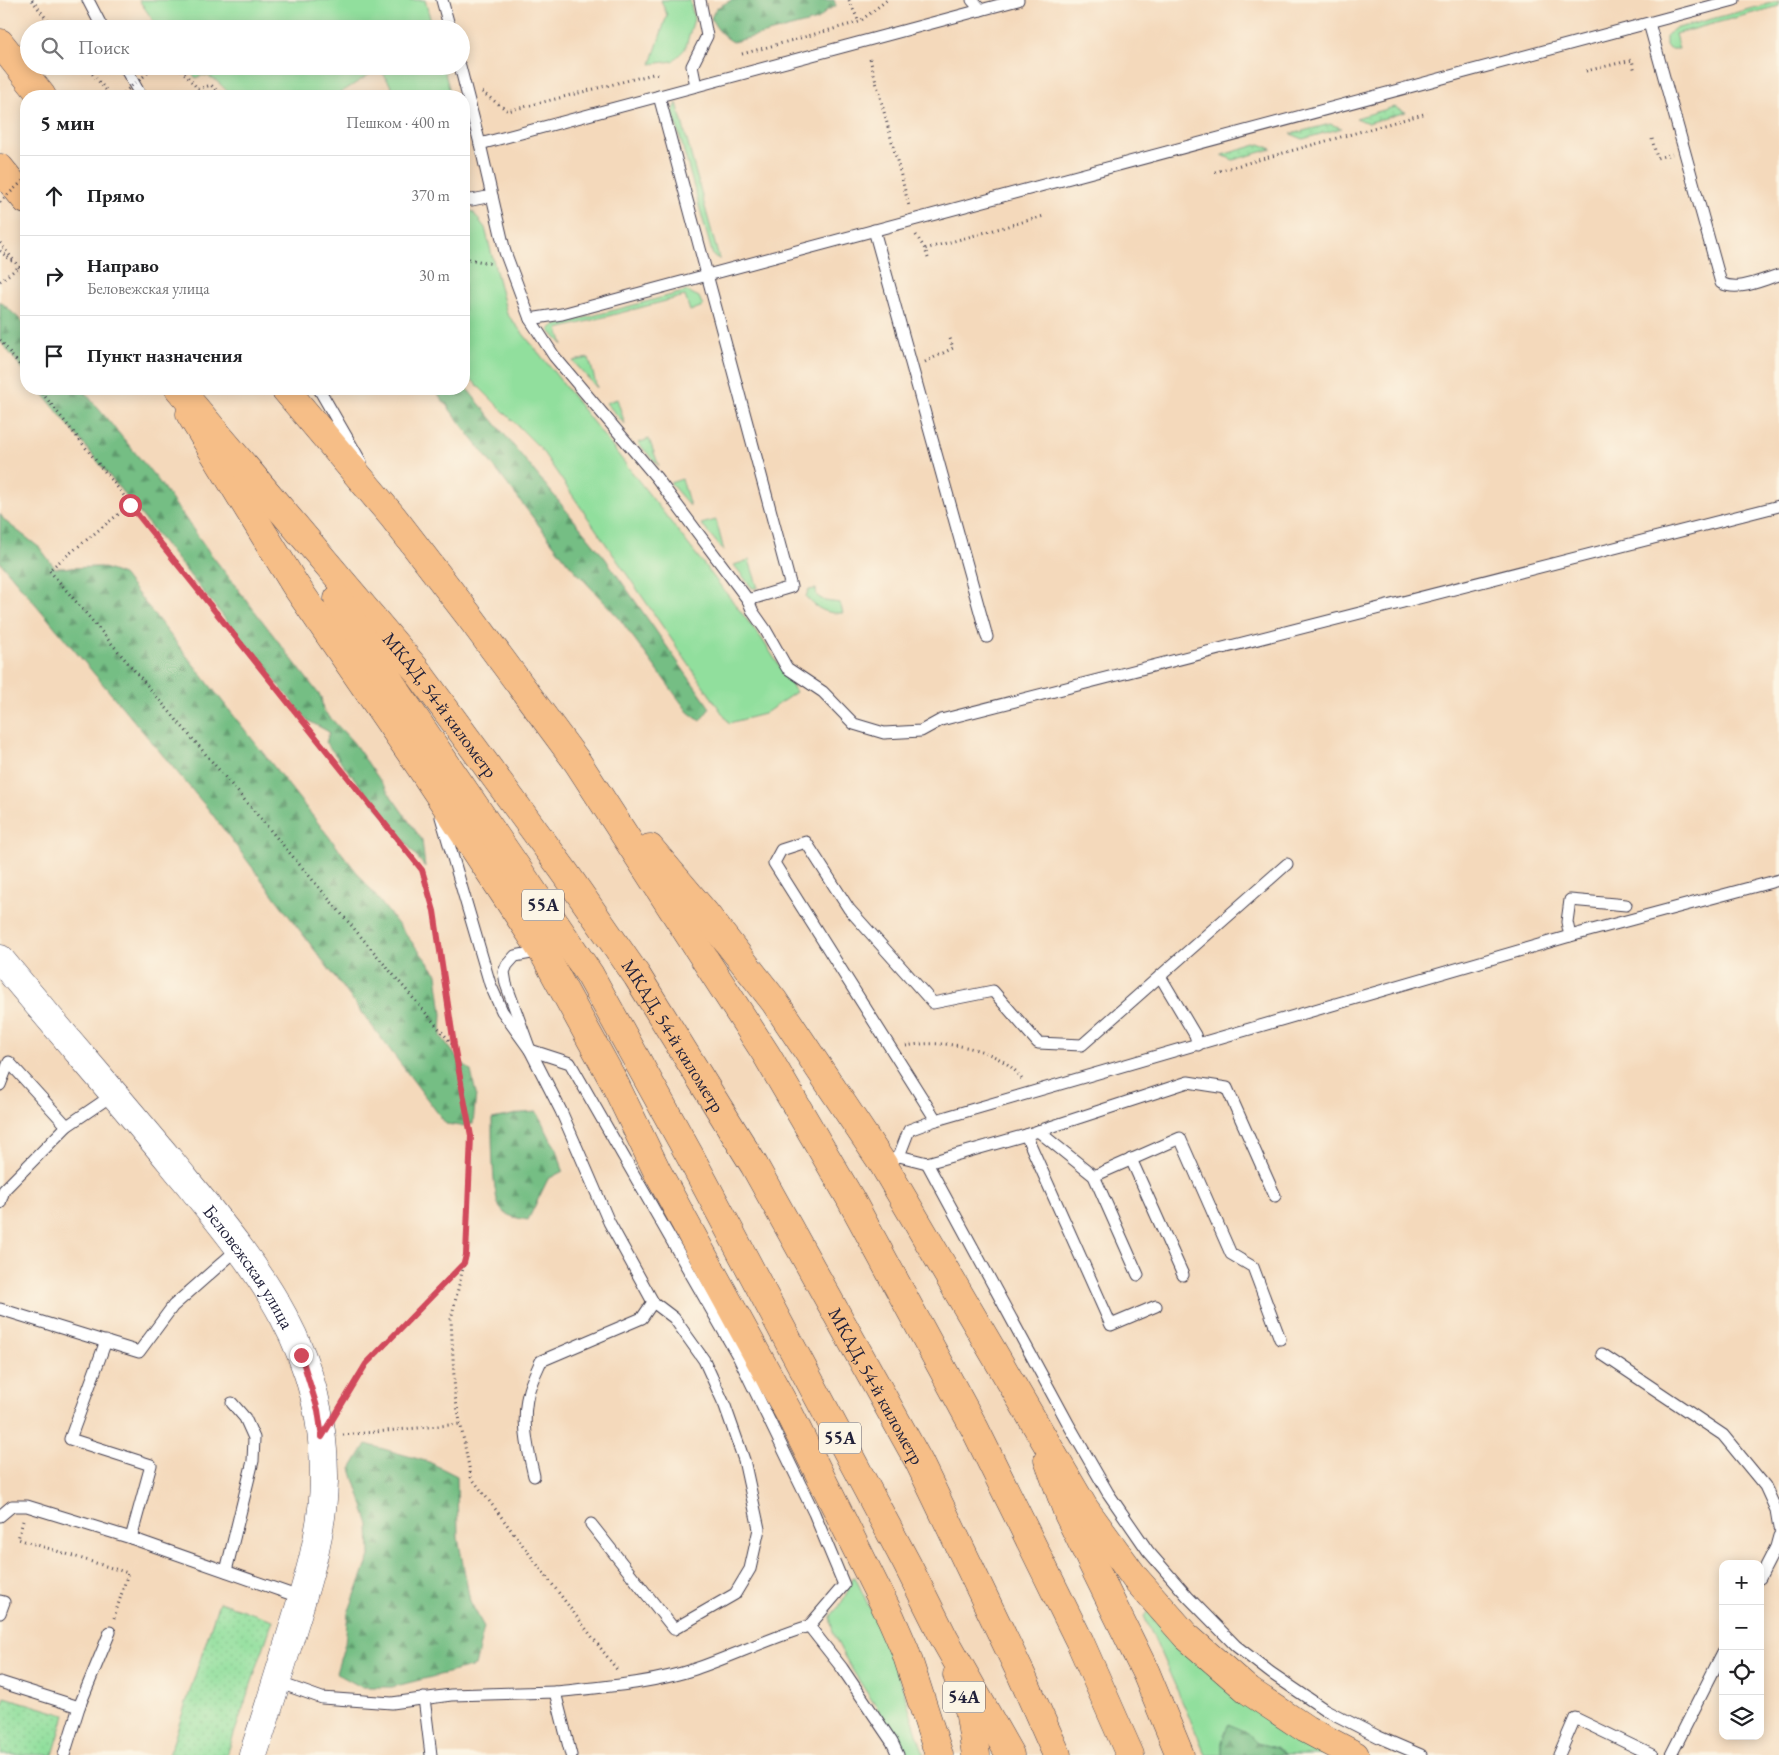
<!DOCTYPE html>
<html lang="ru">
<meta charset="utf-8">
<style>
body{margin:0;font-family:"EB Garamond",serif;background:#f6f6f6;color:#202124}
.controls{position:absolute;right:15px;bottom:15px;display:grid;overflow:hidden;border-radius:10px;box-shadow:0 2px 12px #0003}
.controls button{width:45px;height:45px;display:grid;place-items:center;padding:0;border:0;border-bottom:1px solid #e0e0e0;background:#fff;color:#202124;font:25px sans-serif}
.stop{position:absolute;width:15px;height:15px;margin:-11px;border:4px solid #d1495b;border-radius:50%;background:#fff}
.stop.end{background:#d1495b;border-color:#fff;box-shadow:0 1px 5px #0008}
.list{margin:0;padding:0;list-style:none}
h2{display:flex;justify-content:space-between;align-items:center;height:65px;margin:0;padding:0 20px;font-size:21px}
h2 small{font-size:16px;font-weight:400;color:#757577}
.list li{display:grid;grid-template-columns:32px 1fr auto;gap:15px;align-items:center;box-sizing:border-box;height:80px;padding:0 20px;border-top:1px solid #e0e0e0}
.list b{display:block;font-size:19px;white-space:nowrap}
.list p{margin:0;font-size:16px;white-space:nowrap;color:#757577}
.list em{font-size:16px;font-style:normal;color:#757577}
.icon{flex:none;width:28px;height:28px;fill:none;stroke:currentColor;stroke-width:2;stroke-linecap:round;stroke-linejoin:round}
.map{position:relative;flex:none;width:1779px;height:1755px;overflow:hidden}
.search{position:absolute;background:#fff;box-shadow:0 2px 12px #0003;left:20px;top:20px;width:450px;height:55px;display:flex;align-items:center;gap:12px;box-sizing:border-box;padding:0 18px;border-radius:28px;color:#757577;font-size:19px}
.panel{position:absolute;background:#fff;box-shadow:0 2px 12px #0003;left:20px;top:90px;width:450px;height:305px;border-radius:20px}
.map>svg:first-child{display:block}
</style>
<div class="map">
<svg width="1779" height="1755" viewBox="0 0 1779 1755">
<defs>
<pattern id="forest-firs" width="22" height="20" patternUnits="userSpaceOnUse" patternTransform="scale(1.25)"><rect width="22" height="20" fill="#74be84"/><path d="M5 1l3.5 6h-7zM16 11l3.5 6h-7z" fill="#5f9a6d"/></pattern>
<pattern id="garden-dots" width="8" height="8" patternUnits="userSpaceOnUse" patternTransform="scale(1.25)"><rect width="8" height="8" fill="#91df9d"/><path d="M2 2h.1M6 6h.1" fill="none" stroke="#7dbf88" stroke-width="1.8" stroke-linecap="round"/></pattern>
</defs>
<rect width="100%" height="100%" fill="#fcf5e5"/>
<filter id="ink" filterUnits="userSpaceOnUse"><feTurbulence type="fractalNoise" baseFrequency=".02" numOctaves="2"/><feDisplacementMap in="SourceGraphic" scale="10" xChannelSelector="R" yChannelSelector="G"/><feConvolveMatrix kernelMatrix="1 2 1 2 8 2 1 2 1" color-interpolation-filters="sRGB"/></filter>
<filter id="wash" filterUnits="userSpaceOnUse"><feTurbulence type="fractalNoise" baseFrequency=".0096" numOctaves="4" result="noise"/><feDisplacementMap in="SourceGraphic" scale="20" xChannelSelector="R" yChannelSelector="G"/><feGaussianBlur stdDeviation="1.12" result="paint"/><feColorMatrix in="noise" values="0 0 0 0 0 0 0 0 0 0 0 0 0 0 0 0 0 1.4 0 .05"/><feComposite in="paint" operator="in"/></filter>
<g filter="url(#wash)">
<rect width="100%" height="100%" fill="#f4d9bb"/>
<g fill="#91df9d" stroke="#5a806c">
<path d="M 139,0 L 425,0 L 433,29 L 159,29 Z"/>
<path d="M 661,0 L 690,0 L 694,19 L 685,49 L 673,61 L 651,64 L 667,15 Z"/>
<path d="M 1779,1 L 1779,6 L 1675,34 L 1679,49 L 1669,49 L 1666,45 L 1666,36 L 1674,29 Z"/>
<path d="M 186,66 L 443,66 L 450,92 L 441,96 L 397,96 L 380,68 L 340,93 L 341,96 L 232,96 C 222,87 210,69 196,78 Z"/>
<path d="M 677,103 L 718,255 L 720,259 L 713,256 L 673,112 Z"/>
<path d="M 464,208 L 473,212 L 485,228 L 507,314 L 546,362 L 762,639 L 796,692 L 764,714 L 729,723 L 540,448 L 464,372 Z"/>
<path d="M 687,291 L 699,297 L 703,306 L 690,311 L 685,296 L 558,329 L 563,345 L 549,330 L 554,326 Z"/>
<path d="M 589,358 L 597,388 L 573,361 Z"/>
<path d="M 617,399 L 625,424 L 606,403 Z"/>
<path d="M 649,439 L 659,466 L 638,443 Z"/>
<path d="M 682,479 L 690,506 L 670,483 Z"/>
<path d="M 716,520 L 724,551 L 701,524 Z"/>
<path d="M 749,560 L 758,588 L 752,588 L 734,565 Z"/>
<path d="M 816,589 L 817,596 L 825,601 L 840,603 L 843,613 C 826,614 817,609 806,597 L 808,590 Z"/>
<path d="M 853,1577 L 855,1577 L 883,1636 L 897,1670 L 924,1755 L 909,1755 C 894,1730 826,1642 831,1617 C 832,1613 837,1609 840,1605 C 846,1596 849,1588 853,1577 Z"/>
<path d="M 1149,1610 L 1332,1755 L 1284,1755 L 1276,1748 L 1257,1743 L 1245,1731 L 1222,1742 L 1222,1755 L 1206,1755 L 1144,1616 Z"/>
</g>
<g fill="url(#forest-firs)" stroke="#4b7060">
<path d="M 732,0 L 834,0 L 836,6 L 826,11 L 818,20 L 733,42 C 723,36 716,29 711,18 L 716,8 Z"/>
<path d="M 0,301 L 26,325 L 26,373 L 0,341 Z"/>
<path d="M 464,385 L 605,558 L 710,708 L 700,721 L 688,712 L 619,618 L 568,563 L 434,389 L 464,389 Z"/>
<path d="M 39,389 L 82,389 L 157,479 L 210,553 L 321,697 L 323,710 L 353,742 L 422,840 L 425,867 L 326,743 L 329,732 L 307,720 Z"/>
<path d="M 0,514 L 5,521 L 40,548 L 55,568 L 101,567 L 123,575 L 437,974 L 442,1014 L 441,1036 L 455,1055 L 471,1071 L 476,1094 L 473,1124 L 461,1126 L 446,1124 L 209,810 L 0,562 Z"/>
<path d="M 537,1112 L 551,1140 L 557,1149 L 563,1171 L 548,1179 L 528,1220 C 518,1218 506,1217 500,1208 C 492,1194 492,1137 492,1119 L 522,1113 Z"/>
<path d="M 366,1444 L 429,1462 L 457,1476 L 458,1538 L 470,1601 L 484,1627 L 475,1666 L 392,1687 L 361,1687 L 336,1673 L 345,1643 L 348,1613 L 370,1556 L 369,1525 L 351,1469 Z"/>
<path d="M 1228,1724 L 1245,1731 L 1257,1743 L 1276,1748 L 1284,1755 L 1222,1755 L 1222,1742 Z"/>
</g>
<g fill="url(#garden-dots)" stroke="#5a806c">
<path d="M 1394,107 L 1406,112 L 1368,123 L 1356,118 Z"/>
<path d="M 1330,124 L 1342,128 L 1303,139 L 1291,134 Z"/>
<path d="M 1260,144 L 1272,149 L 1233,160 L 1222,155 Z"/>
<path d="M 219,1602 L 273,1620 L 227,1755 L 169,1755 Z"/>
<path d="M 5,1697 L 65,1715 L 53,1755 L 0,1755 L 0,1715 Z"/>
</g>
</g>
<g filter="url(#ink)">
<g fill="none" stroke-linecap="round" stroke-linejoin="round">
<defs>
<g id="service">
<path d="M 88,0 L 103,29"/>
<path d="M 442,0 L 450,29"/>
<path d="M 972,0 L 981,10"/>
<path d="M 1649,23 L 1721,283 C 1738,292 1761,280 1779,275"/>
<path d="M 124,66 L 141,96"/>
<path d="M 460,66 L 480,144 L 505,252 L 530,319 L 554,356 L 656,477 L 748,600 L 753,612 L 765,629 L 787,668 L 823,692 L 854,724 L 884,733 L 921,731 L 941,720 L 1779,506"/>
<path d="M 696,86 L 692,66 L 707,36 L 700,0"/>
<path d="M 659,96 L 791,587 L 748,600"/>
<path d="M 480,144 L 1018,0"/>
<path d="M 464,199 L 472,200 L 492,196"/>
<path d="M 874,230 L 987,637"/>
<path d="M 530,319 L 562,314 L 1734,0"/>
<path d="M 319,389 L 361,462"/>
<path d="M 441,817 L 490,984 L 502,1011 L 530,1050 L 570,1063 L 739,1358 L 814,1513 L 844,1585 L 809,1626"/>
<path d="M 1570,936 L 1567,922 L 1570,900 L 1626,905"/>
<path d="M 543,954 L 531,953 L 515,956 L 507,965 L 504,972 L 506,984 L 530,1050 L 561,1111 L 609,1222 L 653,1302 L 674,1318 L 704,1360 L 725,1406 L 744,1460 L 759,1529 L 750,1569 L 735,1594 L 674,1629 L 591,1524"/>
<path d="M 1160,976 L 1195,1035 L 1198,1045"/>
<path d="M 0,1085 L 9,1062 L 67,1126"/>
<path d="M 936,1120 L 774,863 L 781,850 L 806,842 L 849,909 L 933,1003 L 993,991 L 1038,1043 L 1082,1045 L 1287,864"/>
<path d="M 1038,1131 L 1094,1176 L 1138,1275"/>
<path d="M 1026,1135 L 1111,1325 L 1156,1306"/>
<path d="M 899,1156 L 927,1163 L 1026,1135 L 1188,1082 L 1227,1088 L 1275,1196"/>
<path d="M 1131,1159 L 1183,1275"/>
<path d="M 927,1163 L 1070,1427 L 1108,1493 L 1148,1551 L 1188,1597 L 1236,1646 L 1271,1673 L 1324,1709 L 1379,1737 L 1421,1755"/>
<path d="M 883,1164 L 899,1156 L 909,1130 L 936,1120 L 1570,936 L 1779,880"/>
<path d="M 1094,1176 L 1180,1138 L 1231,1254 L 1253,1267 L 1280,1339"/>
<path d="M 0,1203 L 4,1190 L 67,1126 L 114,1094"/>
<path d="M 0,1309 L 139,1352 L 173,1306 L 239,1248"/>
<path d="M 106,1341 L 70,1439 L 151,1465 L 131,1538"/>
<path d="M 1602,1354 L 1723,1435 L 1765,1486 L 1776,1510 L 1779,1528"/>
<path d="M 534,1476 C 527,1447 521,1419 529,1390 C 532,1380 537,1370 541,1361 L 642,1318 L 653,1302"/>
<path d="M 0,1516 L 12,1506 L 27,1506 L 131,1538 L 302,1598"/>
<path d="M 226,1571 L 253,1461 L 254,1438 L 245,1418 L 232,1403"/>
<path d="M 1760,1578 L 1776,1547 L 1779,1536"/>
<path d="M 0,1601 L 4,1602 L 0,1613"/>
<path d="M 0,1682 L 79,1707 L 110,1632"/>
<path d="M 277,1682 L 322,1698 L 392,1703 L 451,1695 L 555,1692 L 571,1755"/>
<path d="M 555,1692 C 602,1687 650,1684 695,1669 C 733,1656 770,1638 809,1626 L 842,1668 L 892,1742 L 898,1755"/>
<path d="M 424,1698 L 431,1755"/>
<path d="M 64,1755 L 79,1707"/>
<path d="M 1559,1755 L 1575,1718 L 1652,1755"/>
<path d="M 1671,1755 L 1723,1652"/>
</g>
<g id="tertiary">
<path id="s1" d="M 0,959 C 56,1027 115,1094 171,1162 C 252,1262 326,1344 324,1481 C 323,1531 308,1580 293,1628 C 280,1671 267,1713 253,1755"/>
</g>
<g id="primary">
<path d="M 190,414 L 295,585 L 419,765 L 544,954 L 613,1080 L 658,1173 L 790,1415 L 891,1618 L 905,1650 L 939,1755"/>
<path d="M 1048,1460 L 1068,1514 L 1146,1673 L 1180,1755"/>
<path d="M 957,1675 L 969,1710 L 976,1755"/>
</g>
<g id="trunk">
<path d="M 0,43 L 42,96"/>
<path d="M 0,168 L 26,200"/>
<path id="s2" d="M 179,389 L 415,668 L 564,871 L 637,976 L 754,1165 L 919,1462 L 1021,1674 L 1057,1755"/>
<path d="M 285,389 L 393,517 L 470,617 L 578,763 L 766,1054 L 850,1198 L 975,1429 L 1080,1642 L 1130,1755"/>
<path d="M 338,599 L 393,686 L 590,975 L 690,1156 L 907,1564 L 945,1640 L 1010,1755"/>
<path d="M 650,848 L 704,912 L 774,1001 L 883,1164 L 1085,1509 L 1135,1578 L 1186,1636 L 1249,1691 L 1306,1729 L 1355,1755"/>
</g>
</defs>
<use href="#service" stroke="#423d4e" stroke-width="13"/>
<use href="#tertiary" stroke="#423d4e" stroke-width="29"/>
<use href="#primary" stroke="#423d4e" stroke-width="29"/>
<use href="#trunk" stroke="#423d4e" stroke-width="29"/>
<g stroke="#423d4e" stroke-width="3" stroke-dasharray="1 4" stroke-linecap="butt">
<path d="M 32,0 L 54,29"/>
<path d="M 849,0 L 859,22"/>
<path d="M 742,54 L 859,22 L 887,0"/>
<path d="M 870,59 L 909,206"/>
<path d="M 86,66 L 111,96"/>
<path d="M 178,66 L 198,89 L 211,85 L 222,96"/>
<path d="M 1586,71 L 1632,60 L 1635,72"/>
<path d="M 482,92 L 508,111 L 653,74 L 661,75"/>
<path d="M 1652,139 L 1657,158 L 1672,154"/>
<path d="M 1215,172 L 1427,113"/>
<path d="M 916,235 L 925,249"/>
<path d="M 0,243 L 26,276"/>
<path d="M 0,251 L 13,262"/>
<path d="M 464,258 L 493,264"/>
<path d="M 928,258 L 925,249 L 1044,216"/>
<path d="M 0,281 L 19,267"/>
<path d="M 0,340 L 26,373"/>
<path d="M 925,362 L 953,348 L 949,335"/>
<path d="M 39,389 L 422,870 L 434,911 L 454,1045 L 471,1136 L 466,1255 L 451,1319 L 455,1396 L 471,1477 L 618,1671"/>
<path d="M 130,505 L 49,570 L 453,1045"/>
<path d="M 906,1046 C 942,1039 1003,1047 1023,1081"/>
<path d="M 340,1406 L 366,1364 L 463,1264"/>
<path d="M 343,1435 L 460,1424"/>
<path d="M 23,1521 L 18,1539 L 128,1573 L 114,1618"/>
</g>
<use href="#service" stroke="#fff" stroke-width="11"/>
<use href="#tertiary" stroke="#fff" stroke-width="28"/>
<use href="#primary" stroke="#f6be87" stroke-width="28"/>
<use href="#trunk" stroke="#f6be87" stroke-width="28"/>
<g stroke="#423d4e" stroke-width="3" stroke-dasharray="1 4" stroke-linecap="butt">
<path d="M 120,96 L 156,66"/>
<path d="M 0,202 L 26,178"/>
</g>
</g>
</g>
<g fill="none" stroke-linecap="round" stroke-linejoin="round" filter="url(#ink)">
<path stroke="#d1495b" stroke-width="6" d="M 130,505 L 422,870 L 434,911 L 454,1045 L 471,1136 L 466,1255 L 464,1263 L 366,1364 L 322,1437 L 318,1410 L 301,1355"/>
</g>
<g text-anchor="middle" stroke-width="4" stroke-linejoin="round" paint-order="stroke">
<g fill="#fcf5e5" stroke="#63616e" stroke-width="1">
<rect x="522" y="889.5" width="42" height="31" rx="4"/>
<rect x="819" y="1422.5" width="42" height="31" rx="4"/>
<rect x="943" y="1681.5" width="42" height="31" rx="4"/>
</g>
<g font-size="18" font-weight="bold" fill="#22223b">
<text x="543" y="911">55А</text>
<text x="840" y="1444">55А</text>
<text x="964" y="1703">54А</text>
</g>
<g font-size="19" fill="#22223b" stroke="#fcf5e5">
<text dy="7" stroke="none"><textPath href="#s2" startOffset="410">МКАД, 54-й километр</textPath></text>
<text dy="7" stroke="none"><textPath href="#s2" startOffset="815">МКАД, 54-й километр</textPath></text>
<text dy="7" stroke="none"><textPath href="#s1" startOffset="396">Беловежская улица</textPath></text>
<text dy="7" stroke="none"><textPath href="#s2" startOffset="1220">МКАД, 54-й километр</textPath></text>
</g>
</g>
</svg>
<div class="controls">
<button>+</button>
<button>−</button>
<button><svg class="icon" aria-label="locate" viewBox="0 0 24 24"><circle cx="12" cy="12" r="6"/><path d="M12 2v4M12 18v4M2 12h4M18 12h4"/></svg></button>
<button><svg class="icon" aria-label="layers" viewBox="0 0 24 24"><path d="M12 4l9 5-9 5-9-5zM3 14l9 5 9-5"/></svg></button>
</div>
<div class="stop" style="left:130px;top:505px"></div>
<div class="stop end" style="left:301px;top:1355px"></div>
<div class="search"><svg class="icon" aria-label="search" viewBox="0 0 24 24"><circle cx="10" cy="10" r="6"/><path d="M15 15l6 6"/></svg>Поиск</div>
<section class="panel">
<h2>5 мин<small>Пешком · 400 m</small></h2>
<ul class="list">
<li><svg class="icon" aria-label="ahead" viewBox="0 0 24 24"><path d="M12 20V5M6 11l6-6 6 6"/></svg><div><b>Прямо</b></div><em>370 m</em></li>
<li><svg class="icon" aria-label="right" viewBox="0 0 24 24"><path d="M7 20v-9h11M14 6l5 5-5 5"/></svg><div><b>Направо</b><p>Беловежская улица</p></div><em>30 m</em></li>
<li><svg class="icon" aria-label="arrive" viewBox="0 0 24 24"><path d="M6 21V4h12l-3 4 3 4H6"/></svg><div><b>Пункт назначения</b></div></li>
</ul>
</section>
</div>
